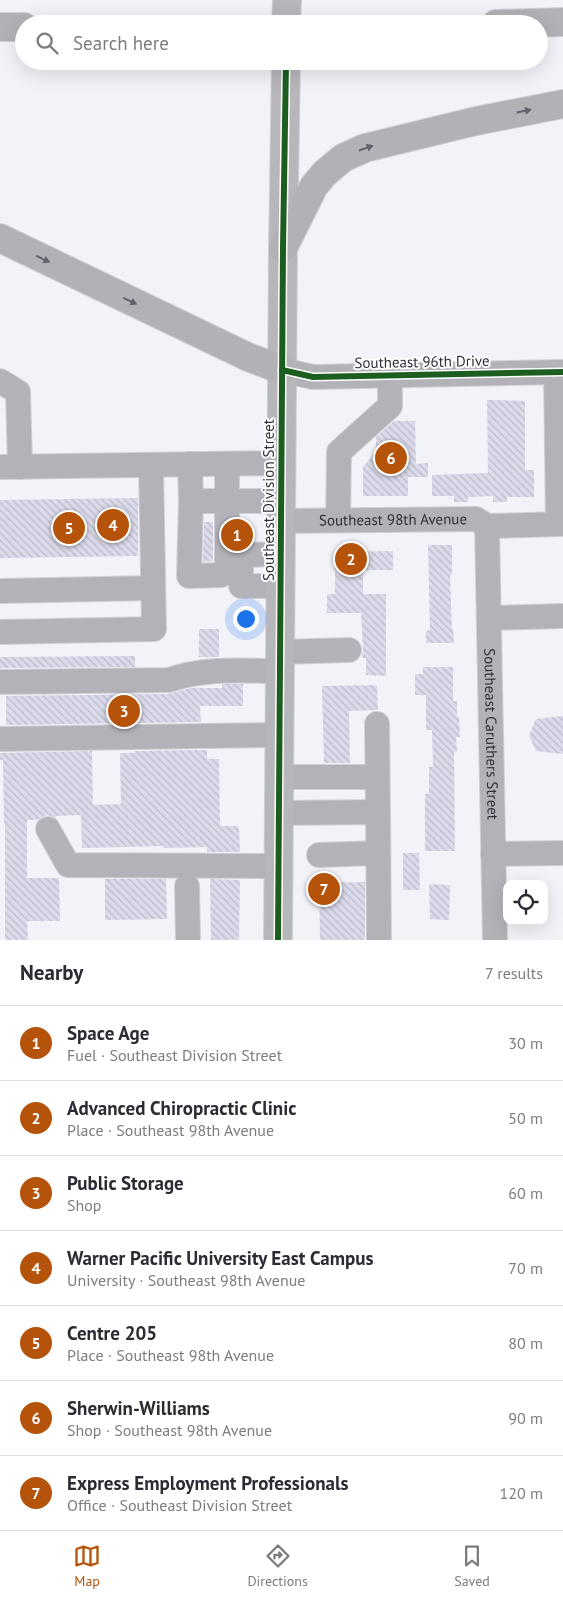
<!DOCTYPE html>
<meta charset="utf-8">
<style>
body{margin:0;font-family:"PT Sans",sans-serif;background:#f7f7f7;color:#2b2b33}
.controls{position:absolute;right:15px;bottom:15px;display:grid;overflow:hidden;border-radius:10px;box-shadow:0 5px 20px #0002}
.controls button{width:45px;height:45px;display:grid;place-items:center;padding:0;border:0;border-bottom:1px solid #e1e1e2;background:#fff;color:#2b2b33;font:25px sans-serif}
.you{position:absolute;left:245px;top:618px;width:18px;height:18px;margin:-12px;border:4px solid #fff;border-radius:50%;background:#1a73e8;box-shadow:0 0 0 8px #1a73e833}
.badge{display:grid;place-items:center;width:32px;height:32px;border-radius:50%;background:#b45309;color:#fff;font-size:16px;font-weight:700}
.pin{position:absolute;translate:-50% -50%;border:2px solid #fff;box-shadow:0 1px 5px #0006}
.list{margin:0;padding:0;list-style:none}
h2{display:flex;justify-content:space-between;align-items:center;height:65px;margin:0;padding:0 20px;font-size:21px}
h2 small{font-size:16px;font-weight:400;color:#7c7c81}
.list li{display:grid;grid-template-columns:32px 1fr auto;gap:15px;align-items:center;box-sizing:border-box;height:75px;padding:0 20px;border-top:1px solid #e1e1e2}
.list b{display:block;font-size:19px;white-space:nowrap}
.list p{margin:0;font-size:16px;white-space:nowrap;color:#7c7c81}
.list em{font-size:16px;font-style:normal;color:#7c7c81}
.icon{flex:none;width:28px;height:28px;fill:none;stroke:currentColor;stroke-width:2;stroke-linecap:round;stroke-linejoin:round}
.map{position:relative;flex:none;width:563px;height:940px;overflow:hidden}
.search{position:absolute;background:#fff;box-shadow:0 5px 20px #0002;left:15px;right:15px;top:15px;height:55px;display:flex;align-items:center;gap:12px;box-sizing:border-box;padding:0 18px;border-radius:28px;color:#7c7c81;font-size:19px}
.sheet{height:590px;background:#fff}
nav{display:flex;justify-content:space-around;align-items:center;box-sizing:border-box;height:70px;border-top:1px solid #e1e1e2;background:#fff;font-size:14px;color:#7c7c81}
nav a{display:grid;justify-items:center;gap:2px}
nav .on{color:#b45309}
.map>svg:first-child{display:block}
</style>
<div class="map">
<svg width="563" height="940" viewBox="0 0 563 940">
<defs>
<pattern id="building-back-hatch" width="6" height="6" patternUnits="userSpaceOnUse" patternTransform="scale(1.25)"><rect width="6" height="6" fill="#dbdaea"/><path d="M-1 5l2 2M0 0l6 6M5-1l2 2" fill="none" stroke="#bcbbc9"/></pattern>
</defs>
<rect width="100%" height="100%" fill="#f2f2f9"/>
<g fill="url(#building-back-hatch)">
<path d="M 487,400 L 525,401 L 525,470 L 534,470 L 534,497 L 507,497 L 507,502 L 493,502 L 493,496 L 468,497 L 468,502 L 454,502 L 454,496 L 432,496 L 432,475 L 488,473 Z"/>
<path d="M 394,421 L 415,421 L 416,464 L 428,463 L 428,477 L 408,477 L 408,496 L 363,496 L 363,467 L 376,451 L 376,437 Z"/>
<path d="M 138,498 L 138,556 L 0,558 L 0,500 Z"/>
<path d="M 204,522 L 213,522 L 213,561 L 203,562 Z"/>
<path d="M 428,545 L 452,545 L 452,575 L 450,575 L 452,629 L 453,629 L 454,643 L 426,643 L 426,631 L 430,630 Z"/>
<path d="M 393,551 L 393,570 L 363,570 L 363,594 L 386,594 L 386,676 L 366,675 L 366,658 L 362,658 L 363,650 L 361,613 L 327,613 L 327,594 L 335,594 L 335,567 L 340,567 L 340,552 Z"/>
<rect x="199" y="629" width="20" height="28"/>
<path d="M 135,656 L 135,667 L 0,668 L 0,657 Z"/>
<path d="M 423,667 L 453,667 L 453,701 L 457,701 L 457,717 L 459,717 L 460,737 L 456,737 L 457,752 L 454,752 L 455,851 L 425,851 L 425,794 L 429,794 L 429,767 L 433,767 L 432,730 L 426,730 L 426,695 L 415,695 L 415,674 L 423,674 Z"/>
<path d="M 222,684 L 243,684 L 243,706 L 200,706 L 201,722 L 6,725 L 6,696 L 169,694 L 190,688 L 222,688 Z"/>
<path d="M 377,685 L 378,710 L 349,711 L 350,763 L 324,763 L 322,686 Z"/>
<path d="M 563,716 L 563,754 L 536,751 L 529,735 L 536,719 Z"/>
<path d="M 207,750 L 207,759 L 219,759 L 220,826 L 239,826 L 240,852 L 207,852 L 207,847 L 164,848 L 164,846 L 82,848 L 81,815 L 56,816 L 56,818 L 48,815 L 42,817 L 38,820 L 27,820 L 27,878 L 59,878 L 60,921 L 27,921 L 28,940 L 5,940 L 5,823 L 4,823 L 3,760 L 0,760 L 0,753 L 92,751 L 93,805 L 121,804 L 120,753 L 135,753 L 135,751 Z"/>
<path d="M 403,853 L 419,853 L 420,890 L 403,890 Z"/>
<path d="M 105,879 L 166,879 L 167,919 L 105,920 Z"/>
<path d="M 210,879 L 240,880 L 239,940 L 211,940 Z"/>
<path d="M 365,882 L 365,940 L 320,940 L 319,883 Z"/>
<path d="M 429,884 L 450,885 L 449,920 L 430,919 Z"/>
</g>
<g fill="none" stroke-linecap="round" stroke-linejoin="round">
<defs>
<g id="minor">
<path d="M 282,370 L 313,377 L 563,372"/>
<path d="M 556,372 L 558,524"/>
<path d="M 0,381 L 18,392 L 20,467"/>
<path d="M 190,464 L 191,501 L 227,501 L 227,464"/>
<path d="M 0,467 L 282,463"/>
<path d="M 191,501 L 189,576 L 221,575 L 227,572"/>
<path d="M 338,520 L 339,452 L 390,406 L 390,376"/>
<path id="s1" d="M 281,521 L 476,519 L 487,526 L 563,524"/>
<path id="s2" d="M 487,526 L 495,940"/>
<path d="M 281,554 L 241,555 L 241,586 L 281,586"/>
<path d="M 241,572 L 227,572 L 227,501 L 282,501"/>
<path d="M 0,591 L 153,588"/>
<path d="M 489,618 L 563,616"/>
<path d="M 0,632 L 154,629 L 151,465"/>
<path d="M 281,652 L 349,650"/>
<path d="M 0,682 L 169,680 C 205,667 243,671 280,671"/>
<path d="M 377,724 L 378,812"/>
<path d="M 0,739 L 280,735"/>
<path d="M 280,777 L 377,777"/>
<path d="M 279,813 L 378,812 L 379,940"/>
<path d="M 48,829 L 68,865 L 279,866"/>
<path d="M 493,854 L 563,853"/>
<path d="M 319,855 L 378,853"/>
<path d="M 187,886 L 188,940"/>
</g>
<g id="major">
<path d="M 286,24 L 287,0"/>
<path d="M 278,940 L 283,248 L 286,61"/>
</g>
<g id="highway">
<path d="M 496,24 L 563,22"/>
<path d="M 0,27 L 24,27"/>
<path d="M 0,238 L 248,357 L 282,370"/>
<path d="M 283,248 L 314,186 L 325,173 L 343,158 L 365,148 L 476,121 L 563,104"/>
</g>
</defs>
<use href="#minor" stroke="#d0d0d6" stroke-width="26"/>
<use href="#major" stroke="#d0d0d6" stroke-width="30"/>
<use href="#highway" stroke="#d0d0d6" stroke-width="30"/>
<use href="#minor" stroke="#b2b2b8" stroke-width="24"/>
<use href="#major" stroke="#b6b6bb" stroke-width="28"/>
<use href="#highway" stroke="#b1b1b6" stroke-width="28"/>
<defs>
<g id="cycleway">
<path d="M 282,370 L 313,377 L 563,372"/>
<path d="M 278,940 L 283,248 L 286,61"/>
</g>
</defs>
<use href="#cycleway" stroke="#fff" stroke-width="9"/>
<use href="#cycleway" stroke="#1b5e20" stroke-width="6"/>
</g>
<defs><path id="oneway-solid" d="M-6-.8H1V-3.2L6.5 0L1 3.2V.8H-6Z" transform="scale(1.25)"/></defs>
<g fill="#63626c">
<use href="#oneway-solid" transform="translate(524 111) rotate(-11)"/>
<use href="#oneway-solid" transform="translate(366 148) rotate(-19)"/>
<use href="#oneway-solid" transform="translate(43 259) rotate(26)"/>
<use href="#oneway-solid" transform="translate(130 301) rotate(25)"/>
</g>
<g text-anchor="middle" stroke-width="4" stroke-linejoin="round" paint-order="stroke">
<g font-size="15" fill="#2f2e3a" stroke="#fff">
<text transform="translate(422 362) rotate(-1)" y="5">Southeast 96th Drive</text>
<text transform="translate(269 500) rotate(-90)" y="5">Southeast Division Street</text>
<text dy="5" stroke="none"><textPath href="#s1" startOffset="112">Southeast 98th Avenue</textPath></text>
<text dy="5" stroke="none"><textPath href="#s2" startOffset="208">Southeast Caruthers Street</textPath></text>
</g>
</g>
</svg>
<div class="controls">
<button><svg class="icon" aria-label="locate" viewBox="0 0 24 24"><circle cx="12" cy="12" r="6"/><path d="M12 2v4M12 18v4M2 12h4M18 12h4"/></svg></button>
</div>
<div class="you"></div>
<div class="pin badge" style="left:237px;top:535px">1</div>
<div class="pin badge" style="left:351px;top:559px">2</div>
<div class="pin badge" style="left:124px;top:711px">3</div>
<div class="pin badge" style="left:113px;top:525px">4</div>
<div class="pin badge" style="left:69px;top:528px">5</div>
<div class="pin badge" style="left:391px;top:458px">6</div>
<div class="pin badge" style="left:324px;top:889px">7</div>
<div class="search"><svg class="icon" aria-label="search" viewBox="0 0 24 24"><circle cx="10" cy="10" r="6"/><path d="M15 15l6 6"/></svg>Search here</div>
</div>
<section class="sheet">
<h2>Nearby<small>7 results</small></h2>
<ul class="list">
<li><span class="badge">1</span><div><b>Space Age</b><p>Fuel · Southeast Division Street</p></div><em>30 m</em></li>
<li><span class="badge">2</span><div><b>Advanced Chiropractic Clinic</b><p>Place · Southeast 98th Avenue</p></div><em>50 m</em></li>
<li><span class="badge">3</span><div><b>Public Storage</b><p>Shop</p></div><em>60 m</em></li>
<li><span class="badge">4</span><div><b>Warner Pacific University East Campus</b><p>University · Southeast 98th Avenue</p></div><em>70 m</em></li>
<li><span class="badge">5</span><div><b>Centre 205</b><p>Place · Southeast 98th Avenue</p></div><em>80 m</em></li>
<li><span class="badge">6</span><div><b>Sherwin-Williams</b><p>Shop · Southeast 98th Avenue</p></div><em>90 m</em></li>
<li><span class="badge">7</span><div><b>Express Employment Professionals</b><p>Office · Southeast Division Street</p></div><em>120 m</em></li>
</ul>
</section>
<nav>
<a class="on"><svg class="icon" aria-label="map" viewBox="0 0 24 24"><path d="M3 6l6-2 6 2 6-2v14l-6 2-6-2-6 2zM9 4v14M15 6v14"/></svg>Map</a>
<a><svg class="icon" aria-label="directions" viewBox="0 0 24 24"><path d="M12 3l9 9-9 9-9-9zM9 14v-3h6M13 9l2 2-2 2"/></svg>Directions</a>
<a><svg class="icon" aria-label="saved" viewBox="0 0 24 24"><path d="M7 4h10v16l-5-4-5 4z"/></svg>Saved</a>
</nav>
